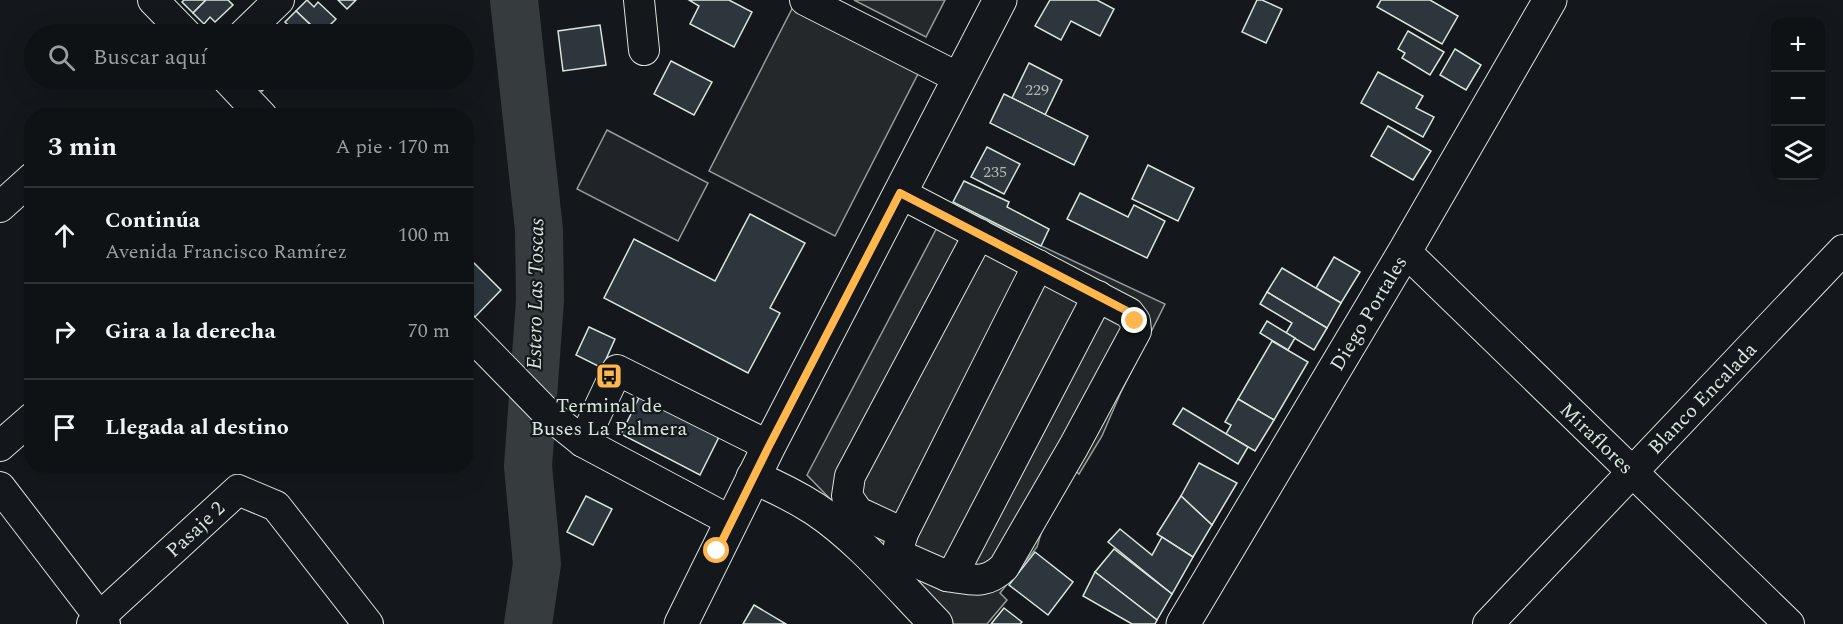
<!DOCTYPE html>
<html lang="es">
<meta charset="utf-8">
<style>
body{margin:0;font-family:Spectral,serif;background:#181b1e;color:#f1f3f6}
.controls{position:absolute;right:18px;top:18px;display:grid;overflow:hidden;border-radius:12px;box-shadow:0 6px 24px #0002}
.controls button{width:54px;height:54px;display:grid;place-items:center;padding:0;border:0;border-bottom:2px solid #2f3234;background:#0f1215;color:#f1f3f6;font:30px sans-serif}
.stop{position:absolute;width:18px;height:18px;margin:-14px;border:4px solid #ffb74d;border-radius:50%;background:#fff}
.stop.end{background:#ffb74d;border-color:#fff;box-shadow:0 2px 6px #0008}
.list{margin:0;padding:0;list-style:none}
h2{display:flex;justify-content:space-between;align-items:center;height:78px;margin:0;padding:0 24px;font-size:26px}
h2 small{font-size:20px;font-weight:400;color:#9b9ea0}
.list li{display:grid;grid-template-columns:39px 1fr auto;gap:18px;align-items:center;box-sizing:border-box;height:96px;padding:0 24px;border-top:2px solid #2f3234}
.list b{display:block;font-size:22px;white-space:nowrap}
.list p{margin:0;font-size:20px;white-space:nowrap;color:#9b9ea0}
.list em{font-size:20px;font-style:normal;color:#9b9ea0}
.icon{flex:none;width:33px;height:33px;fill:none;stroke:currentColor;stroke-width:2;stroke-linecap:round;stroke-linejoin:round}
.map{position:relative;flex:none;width:1843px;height:624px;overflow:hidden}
.search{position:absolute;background:#0f1215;box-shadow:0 6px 24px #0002;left:24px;top:24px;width:450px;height:66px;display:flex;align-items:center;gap:15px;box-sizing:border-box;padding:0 21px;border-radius:33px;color:#9b9ea0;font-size:22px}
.panel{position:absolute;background:#0f1215;box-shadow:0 6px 24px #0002;left:24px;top:108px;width:450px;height:366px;border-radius:24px}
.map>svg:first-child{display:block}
</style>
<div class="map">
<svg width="1843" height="624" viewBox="0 0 1843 624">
<rect width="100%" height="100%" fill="#14181c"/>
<path fill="#202428" stroke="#939e99" stroke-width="1.5" d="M 607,130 L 708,183 L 678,241 L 577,189 Z"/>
<g fill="#24282b" stroke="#939e99" stroke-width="1.5">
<path d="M 854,0 L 945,0 L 926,37 Z"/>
<path d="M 796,1 L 922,66 L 835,236 L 709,171 Z"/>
<path d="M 950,203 L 1165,304 L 1121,392 L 1102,436 L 1079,474 L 1073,469 L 1050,503 L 1037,547 L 1000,593 L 1007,600 L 987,624 L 951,624 L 807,475 Z"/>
</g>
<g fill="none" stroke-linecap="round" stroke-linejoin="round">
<path stroke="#363b3e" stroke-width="48" d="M 514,0 L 539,230 L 540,300 L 528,466 L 537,564 L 528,624"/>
</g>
<g fill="#2c363c" stroke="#d8e6dc" stroke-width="1.5">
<path d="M 184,0 L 206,0 L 193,13 L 182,2 Z"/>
<path d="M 206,0 L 228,0 L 233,5 L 215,22 L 210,17 L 204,24 L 193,13 Z"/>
<path d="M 307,0 L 314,7 L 318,2 L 336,19 L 321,34 L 296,11 Z"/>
<path d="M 338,0 L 356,0 L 347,9 Z"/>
<path d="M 689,0 L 729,0 L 752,12 L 734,47 L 690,24 L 699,6 Z"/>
<path d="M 1050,0 L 1097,0 L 1114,9 L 1100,36 L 1071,21 L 1061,40 L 1035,26 Z"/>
<path d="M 1257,0 L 1262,0 L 1282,9 L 1266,43 L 1242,32 Z"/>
<path d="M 1381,0 L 1430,0 L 1458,16 L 1442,44 L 1377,7 Z"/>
<path d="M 296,11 L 320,34 L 288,34 L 287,33 L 292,29 L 285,22 Z"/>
<path d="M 600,25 L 606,65 L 563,71 L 558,31 Z"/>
<path d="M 1408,31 L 1444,52 L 1430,75 L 1402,58 L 1405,53 L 1398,49 Z"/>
<path d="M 1455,49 L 1481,65 L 1466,90 L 1440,75 Z"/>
<path d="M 671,61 L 712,82 L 694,115 L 654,94 Z"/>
<path d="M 1029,63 L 1062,80 L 1045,115 L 1012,98 Z"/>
<path d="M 1378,72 L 1423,96 L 1416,108 L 1434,117 L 1423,137 L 1361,103 Z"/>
<path d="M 250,80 L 274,80 L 262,91 Z"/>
<path d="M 1004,94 L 1088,136 L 1074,165 L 990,123 Z"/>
<path d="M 1388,126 L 1431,151 L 1413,180 L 1371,156 Z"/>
<path d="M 987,147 L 1020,164 L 1004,194 L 971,177 Z"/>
<path d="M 1148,165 L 1194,188 L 1178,221 L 1132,199 Z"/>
<path d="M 964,181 L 1009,202 L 1007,207 L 1049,229 L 1041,246 L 953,202 Z"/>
<path d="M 1080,193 L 1128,217 L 1134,205 L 1165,221 L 1147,258 L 1067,219 Z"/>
<path d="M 750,214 L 805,243 L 770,308 L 780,313 L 748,373 L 604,298 L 634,239 L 715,281 Z"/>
<path d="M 1334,257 L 1360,272 L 1341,303 L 1316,288 Z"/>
<path d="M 473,262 L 501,290 L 475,317 L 466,308 L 466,269 Z"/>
<path d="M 1282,268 L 1341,303 L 1327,328 L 1267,292 Z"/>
<path d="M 1267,292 L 1327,328 L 1314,350 L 1286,333 L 1292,323 L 1260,304 Z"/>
<path d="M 1267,321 L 1295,338 L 1288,350 L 1260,333 Z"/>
<path d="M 589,327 L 615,339 L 602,368 L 576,355 Z"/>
<path d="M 1272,341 L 1308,362 L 1274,420 L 1238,399 Z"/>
<path d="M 640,396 L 719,437 L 700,475 L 621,434 Z"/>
<path d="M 1238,399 L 1274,420 L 1255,451 L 1226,434 L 1231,425 L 1225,422 Z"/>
<path d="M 1183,408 L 1248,447 L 1238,464 L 1173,424 Z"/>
<path d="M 1199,463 L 1237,483 L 1212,525 L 1181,496 Z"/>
<path d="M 586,496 L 612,509 L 593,545 L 567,532 Z"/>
<path d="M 1181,496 L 1212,525 L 1193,557 L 1157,534 Z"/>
<path d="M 1120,529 L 1152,555 L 1162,537 L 1193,557 L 1172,594 L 1108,542 Z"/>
<path d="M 1114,549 L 1172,594 L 1157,620 L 1095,572 Z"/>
<path d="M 1035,552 L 1073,582 L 1048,615 L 1009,585 Z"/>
<path d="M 1095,572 L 1157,620 L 1155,624 L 1132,624 L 1083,596 Z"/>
<path d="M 754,605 L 786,624 L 743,624 Z"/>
<path d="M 1004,608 L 1022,622 L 1020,624 L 991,624 Z"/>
</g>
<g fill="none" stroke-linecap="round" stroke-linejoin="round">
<defs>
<g id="minor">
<path d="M 153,0 L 186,34"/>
<path d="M 639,0 L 644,50"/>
<path d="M 805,0 L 959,78"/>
<path d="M 244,34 L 279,0"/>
<path d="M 228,80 L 262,116"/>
<path d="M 900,193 L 1129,313 L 1135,321 L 1136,331 L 1074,446 L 1004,567 C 984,586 972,579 947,576"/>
<path d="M 0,207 L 32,178"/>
<path d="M 1405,251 L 1789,624"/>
<path d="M 1038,265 L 903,533 L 899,546 L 904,557 L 947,576 L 956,568 L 1098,296"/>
<path d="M 466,330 L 547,413 L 583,442 L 731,521"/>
<path d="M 583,442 L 617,370 L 769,446"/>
<path d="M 0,446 L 32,418"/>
<path d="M 0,487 L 105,624"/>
<path d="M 903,533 L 858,512 L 847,496 L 850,476 L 979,234"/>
<path d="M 92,624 L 238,490 L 276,506 L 368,624"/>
<path d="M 1488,624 L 1843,250"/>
</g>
<g id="major">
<path d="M 753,477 C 774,486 795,496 815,509 C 860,539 898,585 936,624"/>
<path d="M 681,624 L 769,446 L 1000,0"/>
<path d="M 1183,624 L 1405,251 L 1550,0"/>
</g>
</defs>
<use href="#minor" stroke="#d8e6dc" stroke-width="32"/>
<use href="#major" stroke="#d8e6dc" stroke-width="35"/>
<use href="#minor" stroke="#14181c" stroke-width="30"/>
<use href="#major" stroke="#14181c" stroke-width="33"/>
</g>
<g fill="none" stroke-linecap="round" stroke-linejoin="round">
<path stroke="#ffb74d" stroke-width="8" d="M 717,551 L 769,446 L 900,193 L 1129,312 L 1135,321"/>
</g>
<defs>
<symbol id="bus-square" viewBox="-11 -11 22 22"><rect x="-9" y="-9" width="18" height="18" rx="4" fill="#ffb74d" stroke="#14181c"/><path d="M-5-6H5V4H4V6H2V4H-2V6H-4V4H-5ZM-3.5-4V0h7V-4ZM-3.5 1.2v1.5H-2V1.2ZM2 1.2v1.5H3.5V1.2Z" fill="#111"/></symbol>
</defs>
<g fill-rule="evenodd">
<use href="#bus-square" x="594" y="361" width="30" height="30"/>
</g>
<g text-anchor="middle" stroke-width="4.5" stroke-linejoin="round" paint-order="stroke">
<g font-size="16" fill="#adbab4">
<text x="1037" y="95">229</text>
<text x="995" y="177">235</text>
</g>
<g font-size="20" fill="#d8e6dc" stroke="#14181c">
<text transform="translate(1368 313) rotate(-59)" y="7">Diego Portales</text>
<text transform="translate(1702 398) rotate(-46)" y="7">Blanco Encalada</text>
<text transform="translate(1597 438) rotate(44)" y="7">Miraflores</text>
<text transform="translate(195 529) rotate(-43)" y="7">Pasaje 2</text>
</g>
<g font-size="20" fill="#d8e6dc" stroke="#14181c">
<text x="609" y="412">Terminal de<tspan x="609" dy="23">Buses La Palmera</tspan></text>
</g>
<g font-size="21" font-style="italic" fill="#d8e6dc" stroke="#14181c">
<text transform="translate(535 294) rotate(-89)" y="7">Estero Las Toscas</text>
</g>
</g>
</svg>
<div class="controls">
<button>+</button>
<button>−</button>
<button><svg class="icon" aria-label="layers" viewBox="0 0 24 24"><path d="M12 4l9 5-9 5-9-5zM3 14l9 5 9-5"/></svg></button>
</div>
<div class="stop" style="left:717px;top:551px"></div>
<div class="stop end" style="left:1135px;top:321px"></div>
<div class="search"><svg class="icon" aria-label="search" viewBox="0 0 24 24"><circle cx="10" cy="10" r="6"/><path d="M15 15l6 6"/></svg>Buscar aquí</div>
<section class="panel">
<h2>3 min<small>A pie · 170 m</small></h2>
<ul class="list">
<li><svg class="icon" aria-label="ahead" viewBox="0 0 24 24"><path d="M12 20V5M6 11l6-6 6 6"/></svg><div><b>Continúa</b><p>Avenida Francisco Ramírez</p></div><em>100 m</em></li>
<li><svg class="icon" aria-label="right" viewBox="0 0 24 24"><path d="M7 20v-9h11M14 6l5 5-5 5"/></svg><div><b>Gira a la derecha</b></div><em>70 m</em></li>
<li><svg class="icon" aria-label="arrive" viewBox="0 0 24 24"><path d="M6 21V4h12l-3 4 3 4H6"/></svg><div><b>Llegada al destino</b></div></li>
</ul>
</section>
</div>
